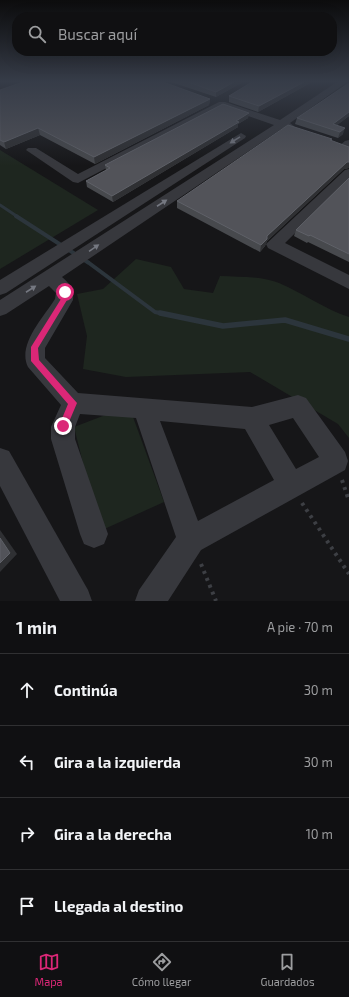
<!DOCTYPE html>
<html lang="es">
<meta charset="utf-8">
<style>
body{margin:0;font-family:"Exo 2",sans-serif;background:#19191b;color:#f1f3f6}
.stop{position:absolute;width:12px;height:12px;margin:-9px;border:3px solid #db2777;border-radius:50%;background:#fff}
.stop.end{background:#db2777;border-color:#fff;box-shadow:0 1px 4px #0008}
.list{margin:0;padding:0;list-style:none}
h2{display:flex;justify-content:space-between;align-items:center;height:52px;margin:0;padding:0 16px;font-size:17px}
h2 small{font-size:13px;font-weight:400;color:#9c9d9f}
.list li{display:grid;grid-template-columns:26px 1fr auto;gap:12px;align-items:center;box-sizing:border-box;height:72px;padding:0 16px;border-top:1px solid #303032}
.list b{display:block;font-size:15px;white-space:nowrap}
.list em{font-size:13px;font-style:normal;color:#9c9d9f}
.icon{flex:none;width:22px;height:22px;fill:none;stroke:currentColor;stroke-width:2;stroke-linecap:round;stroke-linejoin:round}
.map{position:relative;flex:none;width:349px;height:601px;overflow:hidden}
.search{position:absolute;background:#101012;box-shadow:0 4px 16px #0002;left:12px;right:12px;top:12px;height:44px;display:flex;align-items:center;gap:10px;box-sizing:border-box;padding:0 14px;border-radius:16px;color:#9c9d9f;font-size:15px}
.sheet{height:340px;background:#101012}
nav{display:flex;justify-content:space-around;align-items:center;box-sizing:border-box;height:56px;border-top:1px solid #303032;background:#101012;font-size:11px;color:#9c9d9f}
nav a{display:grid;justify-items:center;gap:2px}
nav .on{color:#db2777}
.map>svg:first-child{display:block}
</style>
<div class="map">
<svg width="349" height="601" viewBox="0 0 349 601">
<rect width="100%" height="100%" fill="#161618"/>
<g fill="#1e261f">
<path d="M 0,150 L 98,210 L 0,269 Z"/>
<path d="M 136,259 L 171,267 L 184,289 L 213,293 L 220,276 C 239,277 261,276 279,283 C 303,293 324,309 349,317 L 349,438 L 338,424 L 250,372 L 126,377 L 83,369 L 87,336 L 77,294 L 103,289 Z"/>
<path d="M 129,406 L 164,502 L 100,531 L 74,427 Z"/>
</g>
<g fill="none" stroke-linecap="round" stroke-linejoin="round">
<path stroke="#2c353c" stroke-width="3" d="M 0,205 L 18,217"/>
<path stroke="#2c353c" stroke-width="4" d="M 16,216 L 89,263 L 155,312 L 165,314"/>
<path stroke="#2c353c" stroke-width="5.5" d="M 160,313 L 223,326 L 285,320 L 349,339"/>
<g stroke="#3d3f44" stroke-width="4" stroke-dasharray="3 4.5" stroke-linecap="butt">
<path d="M 342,480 L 349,501"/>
<path d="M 302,503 L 349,574"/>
<path d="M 201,564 L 216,601"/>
</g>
<g fill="#37383d" fill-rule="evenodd">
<path d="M 337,82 L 347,82 L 290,123 L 295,127 L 294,129 L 290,130 L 283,128 L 62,277 C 70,284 74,289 73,300 L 45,348 L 45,358 L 78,393 L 252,407 L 298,395 L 306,398 L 345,452 L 348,461 L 345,470 L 201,550 L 168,601 L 135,601 L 139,590 L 176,537 L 136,418 L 80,414 L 75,427 L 75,439 L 108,534 L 104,544 L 94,548 L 84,544 L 80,534 L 51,439 L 51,427 L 61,405 L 28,367 C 17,345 43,318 55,299 L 56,293 L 49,286 L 6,314 L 0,316 L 0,300 L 274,125 L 223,107 L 78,183 L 73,182 L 26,150 L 28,148 L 36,148 L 78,174 L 219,102 L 225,102 L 280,120 ZM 293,418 L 319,457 L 296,469 L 269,425 ZM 160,421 L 245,429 L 274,480 L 198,521 Z"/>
<path d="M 241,133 L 246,136 L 245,138 L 6,293 L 0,295 L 0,280 Z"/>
<path d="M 349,140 L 349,148 L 341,148 L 339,146 L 345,141 Z"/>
<path d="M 349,169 L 349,180 L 285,243 L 349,275 L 349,289 L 268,248 L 266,244 L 345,170 Z"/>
<path d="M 0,448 L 9,451 L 88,590 L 92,601 L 60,601 L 0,486 Z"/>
</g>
</g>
<g fill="#47494d">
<path d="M 171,82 L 243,82 L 216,97 Z"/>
<path d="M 252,82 L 312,82 L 258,112 L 229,102 L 229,96 Z"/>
<path d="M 349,83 L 349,116 L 337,125 L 343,134 L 338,138 L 295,124 L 297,118 Z"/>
<path d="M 0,90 L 210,99 L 209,105 L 95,164 L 40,135 L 6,149 L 0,145 Z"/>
<path d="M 249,113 L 248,118 L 238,124 L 238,127 L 113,202 L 87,187 L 86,181 L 106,171 L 105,165 Z"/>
<path d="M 332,139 L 331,141 L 349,147 L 349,168 L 344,169 L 267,241 L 265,246 L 260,252 L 177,208 L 177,201 Z"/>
<path d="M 349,178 L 349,262 L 308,242 L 307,243 L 294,236 L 296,230 Z"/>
</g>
<g fill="#2f3033">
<path d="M 234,82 L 243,82 L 216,97 L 216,92 Z"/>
<path d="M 304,82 L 312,82 L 258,112 L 259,106 Z"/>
<path d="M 210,99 L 209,105 L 95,164 L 94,157 Z"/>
<path d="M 349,112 L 349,116 L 332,129 L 333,124 Z"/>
<path d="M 249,113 L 248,118 L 238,124 L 238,127 L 113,202 L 112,196 Z"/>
<path d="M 38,128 L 40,135 L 6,149 L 4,142 Z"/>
<path d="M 345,128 L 343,134 L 338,138 L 340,132 Z"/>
<path d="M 347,162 L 349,162 L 349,168 L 344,169 L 267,241 L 265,246 L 260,252 L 261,245 L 267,236 Z"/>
<path d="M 0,530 L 17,554 L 0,572 Z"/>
</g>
<g fill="#525359" stroke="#5f6168">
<path d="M 23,82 L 163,82 L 210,99 L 94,157 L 38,128 L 4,142 L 0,140 L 0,90 Z"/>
<path d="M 188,82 L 234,82 L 216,92 Z"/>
<path d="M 252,82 L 304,82 L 259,106 L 229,96 Z"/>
<path d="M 349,83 L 349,112 L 333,124 L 345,128 L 340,132 L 297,118 Z"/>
<path d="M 223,104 L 249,113 L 236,121 L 239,122 L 112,196 L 86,181 L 110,168 L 105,165 Z"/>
<path d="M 288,125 L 332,139 L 330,140 L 349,147 L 349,162 L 347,162 L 267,236 L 267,239 L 261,245 L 177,201 Z"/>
<path d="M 349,178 L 349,254 L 310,235 L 309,236 L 296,230 Z"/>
<path d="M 0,538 L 10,553 L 0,563 Z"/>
</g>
<defs><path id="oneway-solid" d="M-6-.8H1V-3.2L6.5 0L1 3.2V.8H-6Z"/></defs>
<g fill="#757881">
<use href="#oneway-solid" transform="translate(235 140) rotate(148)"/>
<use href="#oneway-solid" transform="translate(162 203) rotate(-33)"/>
<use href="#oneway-solid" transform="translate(94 248) rotate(-34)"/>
<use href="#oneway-solid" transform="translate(31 289) rotate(-33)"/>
</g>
<linearGradient id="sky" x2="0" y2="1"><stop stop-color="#0c0c0d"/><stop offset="0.49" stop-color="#363c48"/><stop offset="1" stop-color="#363c48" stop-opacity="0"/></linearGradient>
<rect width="349" height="166" fill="url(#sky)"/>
<path fill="#db2777" d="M 65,289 L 68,292 L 67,300 L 38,348 L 39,360 L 77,403 L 66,429 L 63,431 L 60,429 L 59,426 L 68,404 L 31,361 L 31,347 L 61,299 L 62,292 Z"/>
</svg>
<div class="stop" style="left:65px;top:292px"></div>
<div class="stop end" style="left:63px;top:426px"></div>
<div class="search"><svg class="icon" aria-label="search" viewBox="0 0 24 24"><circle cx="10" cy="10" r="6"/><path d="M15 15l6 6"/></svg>Buscar aquí</div>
</div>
<section class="sheet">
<h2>1 min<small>A pie · 70 m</small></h2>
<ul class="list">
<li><svg class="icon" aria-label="ahead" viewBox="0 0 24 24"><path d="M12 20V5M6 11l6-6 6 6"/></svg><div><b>Continúa</b></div><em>30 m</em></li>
<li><svg class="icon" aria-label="left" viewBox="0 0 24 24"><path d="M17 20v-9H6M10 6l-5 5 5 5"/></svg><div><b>Gira a la izquierda</b></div><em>30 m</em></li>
<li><svg class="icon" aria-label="right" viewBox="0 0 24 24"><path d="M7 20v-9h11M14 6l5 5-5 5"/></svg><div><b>Gira a la derecha</b></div><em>10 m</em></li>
<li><svg class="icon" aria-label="arrive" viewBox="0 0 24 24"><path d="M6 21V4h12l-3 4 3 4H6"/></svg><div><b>Llegada al destino</b></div></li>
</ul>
</section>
<nav>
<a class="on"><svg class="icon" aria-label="map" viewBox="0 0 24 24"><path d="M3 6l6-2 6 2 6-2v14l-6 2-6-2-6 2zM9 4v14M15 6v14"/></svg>Mapa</a>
<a><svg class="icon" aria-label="directions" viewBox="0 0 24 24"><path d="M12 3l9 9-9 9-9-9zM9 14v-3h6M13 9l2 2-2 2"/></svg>Cómo llegar</a>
<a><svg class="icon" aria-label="saved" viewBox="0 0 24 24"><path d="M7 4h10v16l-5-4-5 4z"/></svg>Guardados</a>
</nav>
